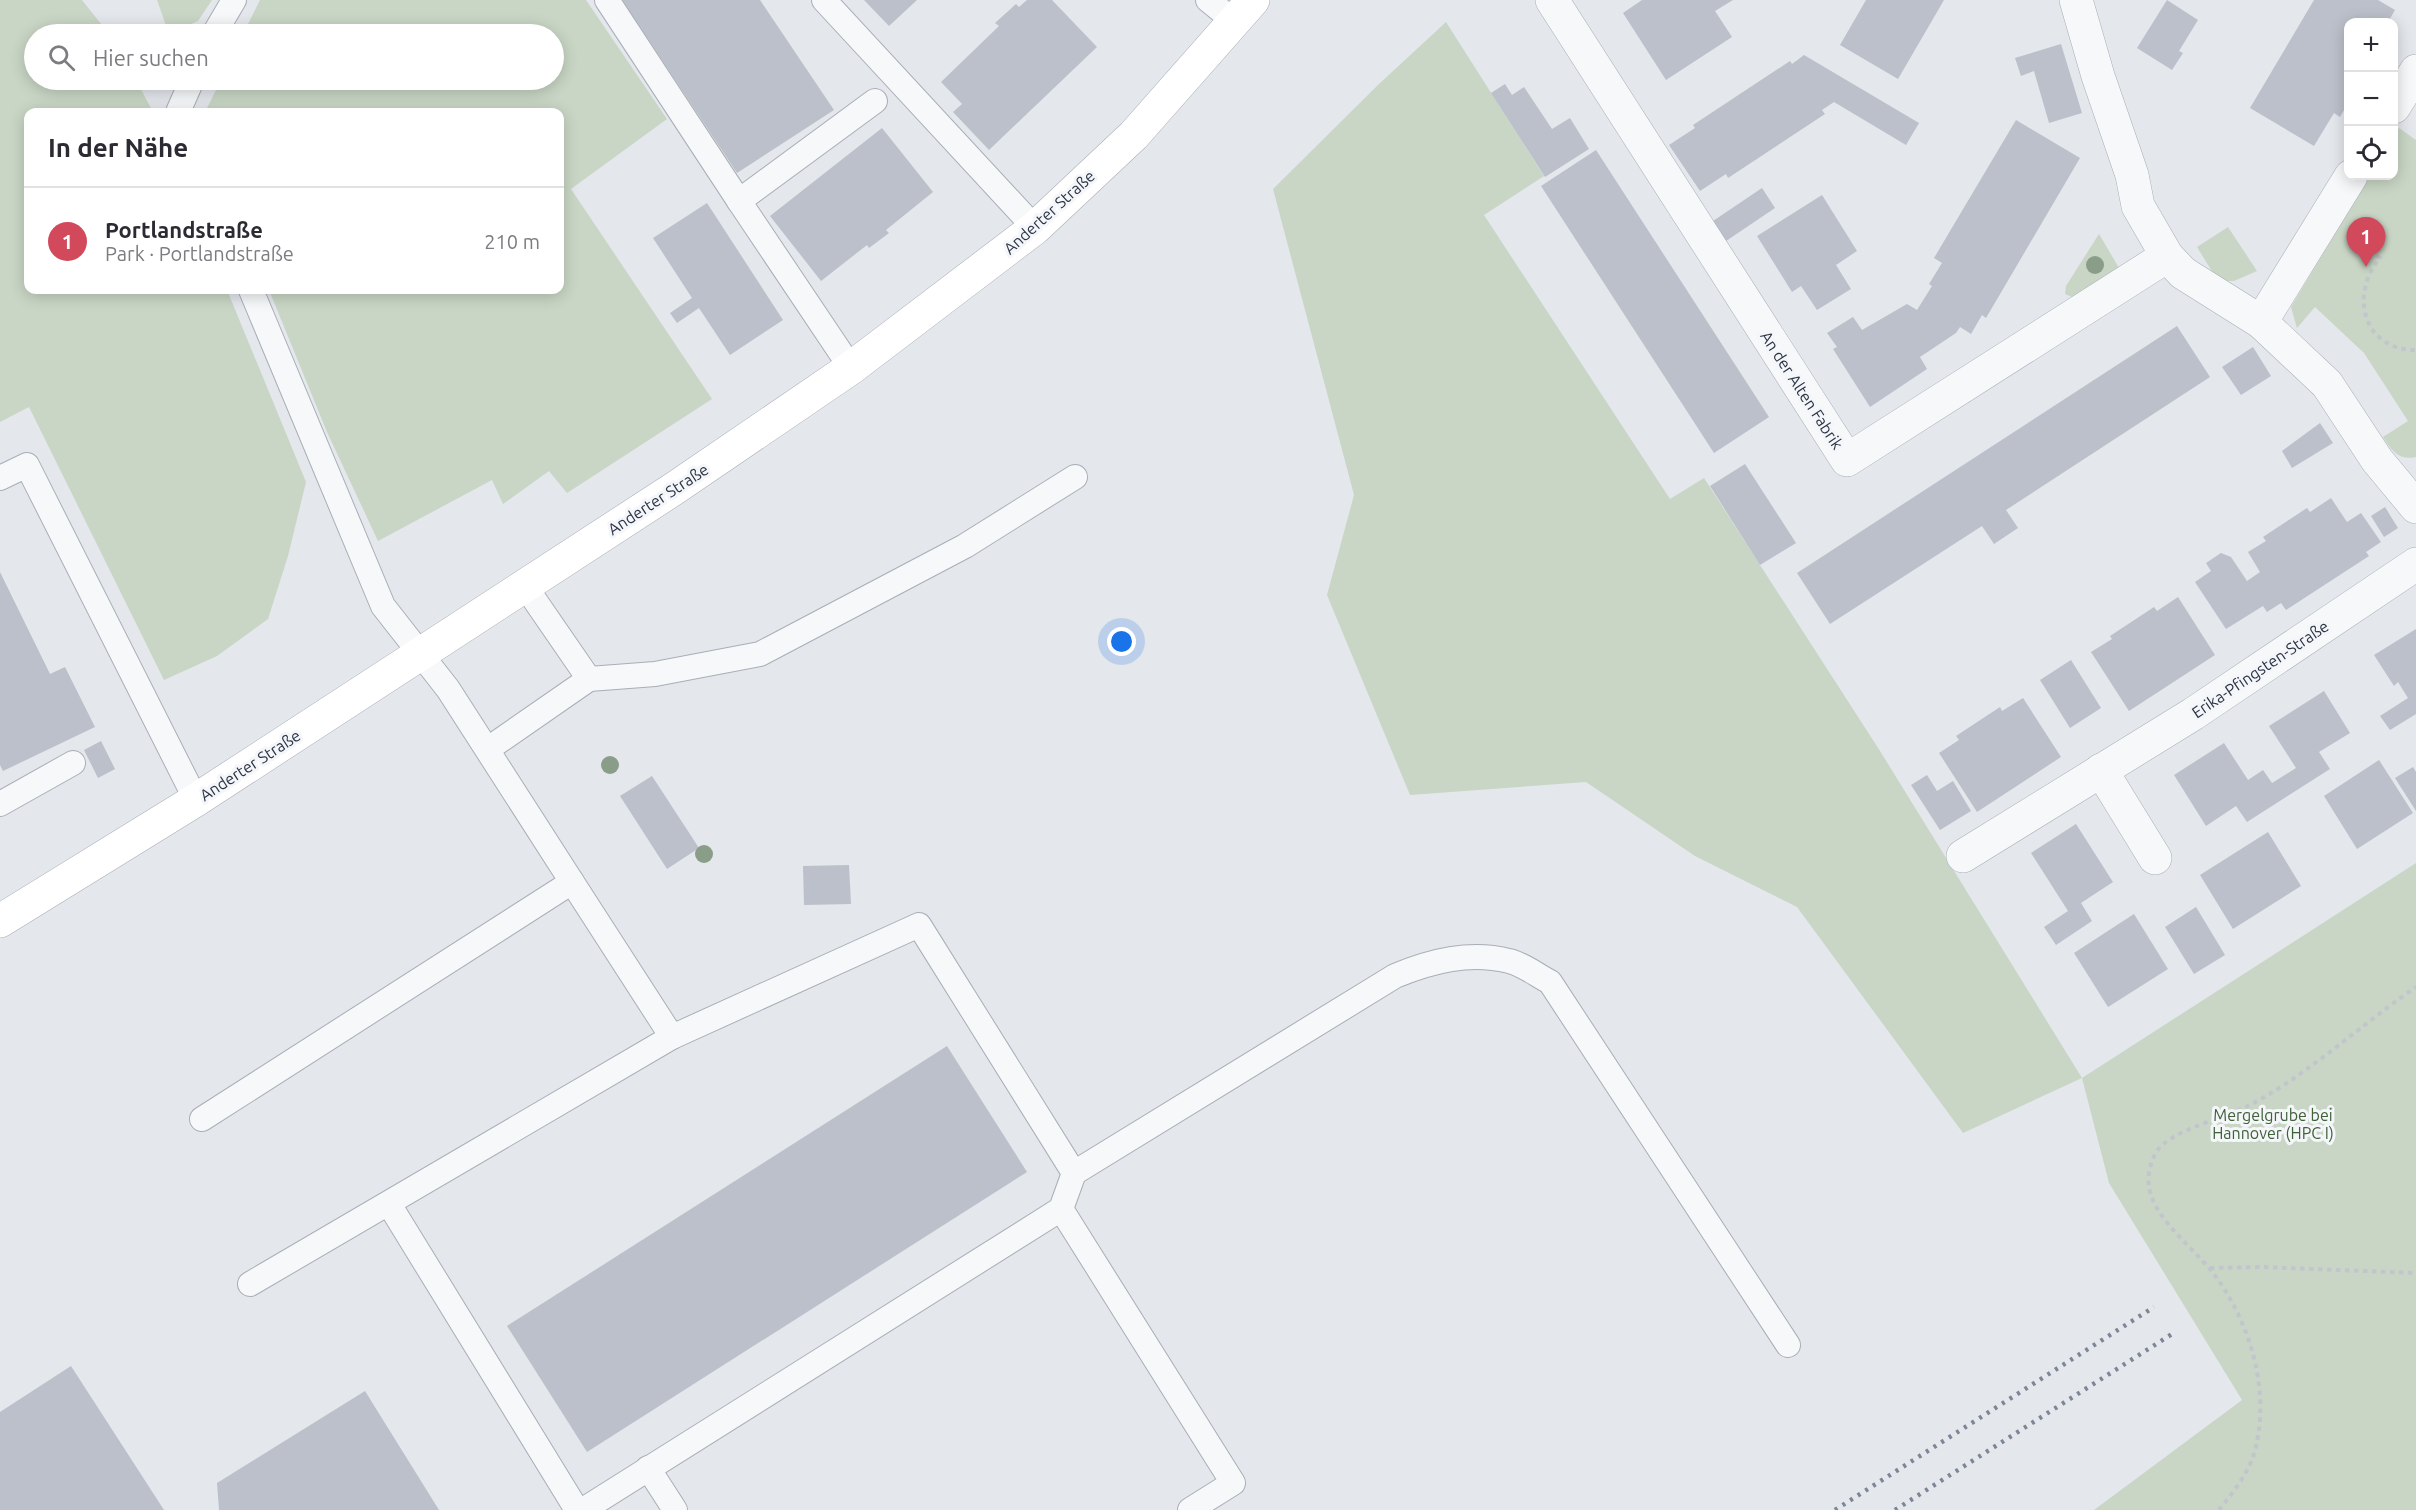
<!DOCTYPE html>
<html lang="de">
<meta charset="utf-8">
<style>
body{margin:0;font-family:Ubuntu,sans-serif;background:#f2f2f3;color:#2b2b33}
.controls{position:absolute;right:18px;top:18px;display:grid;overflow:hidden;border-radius:12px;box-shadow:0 3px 15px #0003}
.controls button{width:54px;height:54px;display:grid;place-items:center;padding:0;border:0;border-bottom:2px solid #e1e1e2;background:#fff;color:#2b2b33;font:30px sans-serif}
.you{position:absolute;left:1122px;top:642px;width:21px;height:21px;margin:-15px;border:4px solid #fff;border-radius:50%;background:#1a73e8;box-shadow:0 0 0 9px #1a73e833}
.badge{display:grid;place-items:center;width:39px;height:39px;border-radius:50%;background:#d1495b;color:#fff;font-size:20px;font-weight:700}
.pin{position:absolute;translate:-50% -50px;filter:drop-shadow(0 2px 3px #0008)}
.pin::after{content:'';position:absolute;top:32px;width:21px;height:18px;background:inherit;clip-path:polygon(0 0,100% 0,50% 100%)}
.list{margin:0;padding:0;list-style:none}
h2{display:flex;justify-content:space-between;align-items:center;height:78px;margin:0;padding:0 24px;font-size:26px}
h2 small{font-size:20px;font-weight:400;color:#7c7c81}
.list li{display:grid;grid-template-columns:39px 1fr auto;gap:18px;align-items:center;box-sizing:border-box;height:108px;padding:0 24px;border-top:2px solid #e1e1e2}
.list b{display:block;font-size:22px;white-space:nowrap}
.list p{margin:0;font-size:20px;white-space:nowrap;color:#7c7c81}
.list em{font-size:20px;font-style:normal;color:#7c7c81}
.icon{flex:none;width:33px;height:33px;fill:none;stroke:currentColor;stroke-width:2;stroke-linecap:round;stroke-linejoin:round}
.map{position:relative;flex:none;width:2416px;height:1510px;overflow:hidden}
.search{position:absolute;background:#fff;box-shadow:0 3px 15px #0003;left:24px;top:24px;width:540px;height:66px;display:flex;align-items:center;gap:15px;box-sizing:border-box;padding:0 21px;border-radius:33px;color:#7c7c81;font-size:22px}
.panel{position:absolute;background:#fff;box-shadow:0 3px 15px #0003;left:24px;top:108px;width:540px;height:186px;border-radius:12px}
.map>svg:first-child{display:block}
</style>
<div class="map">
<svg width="2416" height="1510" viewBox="0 0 2416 1510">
<rect width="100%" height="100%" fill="#e4e7ec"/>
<g fill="#c9d6c5">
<path d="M 0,0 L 82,0 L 109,34 L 34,34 L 34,80 L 136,80 L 153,112 L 28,112 L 28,290 L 227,290 L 306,482 L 288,556 L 268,619 L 217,656 L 164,680 L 29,407 L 0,422 Z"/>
<path d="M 157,0 L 212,0 L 198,21 L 169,34 Z"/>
<path d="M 260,0 L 586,0 L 667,119 L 571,189 L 712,399 L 567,493 L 549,471 L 503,504 L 492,480 L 378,541 L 327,432 L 269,290 L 560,290 L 560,112 L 205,112 L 221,80 L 554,80 L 554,34 L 243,34 Z"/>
<path d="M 1446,22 L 1544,176 L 1484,215 L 1670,499 L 1704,478 L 1880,751 L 2082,1078 L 2416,863 L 2416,1510 L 2094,1510 L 2242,1400 L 2109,1183 L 2082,1078 L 1963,1133 L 1797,907 L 1695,856 L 1586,782 L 1410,795 L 1327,595 L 1354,495 L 1273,189 L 1379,84 Z"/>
<path d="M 2399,128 L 2416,140 L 2416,457 C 2399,461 2391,450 2383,437 L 2408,421 L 2364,353 L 2315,307 L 2297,328 L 2291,307 L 2370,176 L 2394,176 L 2394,137 Z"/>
<path d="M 2228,227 L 2257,271 L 2234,281 L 2218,281 L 2197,247 Z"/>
<path d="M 2099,234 L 2119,268 L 2072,297 L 2065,294 L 2066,286 Z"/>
</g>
<g fill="#bbc0ca">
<path d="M 622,0 L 760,0 L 834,110 L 737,173 Z"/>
<path d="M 864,0 L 917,0 L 889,26 Z"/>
<path d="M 1027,0 L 1052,0 L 1097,47 L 989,150 L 953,112 L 962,104 L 941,82 L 999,26 L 995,23 L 1016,4 L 1019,7 Z"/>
<path d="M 1642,0 L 1733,0 L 1715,11 L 1732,37 L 1666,80 L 1623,13 Z"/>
<path d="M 1866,0 L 1944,0 L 1898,79 L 1840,45 Z"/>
<path d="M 2167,0 L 2198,20 L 2179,51 L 2183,53 L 2172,70 L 2137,48 Z"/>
<path d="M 2314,0 L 2378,0 L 2395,10 L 2388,22 L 2348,22 L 2348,103 L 2340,117 L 2334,113 L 2314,146 L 2250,108 Z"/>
<path d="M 2061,44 L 2082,113 L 2049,123 L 2034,71 L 2021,76 L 2015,58 Z"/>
<path d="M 1804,55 L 1919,123 L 1906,145 L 1834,102 L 1822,110 L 1825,114 L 1728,178 L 1726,174 L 1700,191 L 1669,145 L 1695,128 L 1693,125 L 1790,61 L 1792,64 Z"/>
<path d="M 1505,84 L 1512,95 L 1524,87 L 1552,129 L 1570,118 L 1589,149 L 1545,177 L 1491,93 Z"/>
<path d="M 2016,120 L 2080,158 L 1986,318 L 1982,315 L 1971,334 L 1960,327 L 1956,333 L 1920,357 L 1927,369 L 1870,407 L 1833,349 L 1837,347 L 1827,333 L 1853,317 L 1862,330 L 1907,304 L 1917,310 L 1932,286 L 1929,284 L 1942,263 L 1934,258 Z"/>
<path d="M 882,128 L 933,192 L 886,230 L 889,233 L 869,248 L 867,245 L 821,281 L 770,216 Z"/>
<path d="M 1596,150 L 1769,417 L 1714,453 L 1541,186 Z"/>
<path d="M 1762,188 L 1775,208 L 1726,241 L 1713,221 Z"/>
<path d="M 1822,195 L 1857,251 L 1836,265 L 1851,289 L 1817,310 L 1801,286 L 1792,292 L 1757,236 Z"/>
<path d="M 707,203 L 783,320 L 730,355 L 699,308 L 677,323 L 670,313 L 692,298 L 653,238 Z"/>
<path d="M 2177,326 L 2210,377 L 2006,510 L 2018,528 L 1994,544 L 1982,526 L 1830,624 L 1797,573 Z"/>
<path d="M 2253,347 L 2271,376 L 2241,395 L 2222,367 Z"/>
<path d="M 2320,423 L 2333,443 L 2292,468 L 2282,451 Z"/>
<path d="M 1745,464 L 1796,543 L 1760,565 L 1710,486 Z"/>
<path d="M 2331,498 L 2347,522 L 2361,513 L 2381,542 L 2366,552 L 2369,556 L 2286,610 L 2281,603 L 2267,612 L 2263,606 L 2226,629 L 2195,582 L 2211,571 L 2206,563 L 2221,553 L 2231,557 L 2247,581 L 2260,572 L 2248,552 L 2266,541 L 2263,537 L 2307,508 L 2310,512 Z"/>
<path d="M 2385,507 L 2398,528 L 2384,537 L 2371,516 Z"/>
<path d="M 0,572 L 50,674 L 65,667 L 95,727 L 3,771 L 0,765 Z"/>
<path d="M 2178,597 L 2215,655 L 2129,711 L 2091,652 L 2112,639 L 2110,636 L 2154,607 L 2157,611 Z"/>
<path d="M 2416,629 L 2416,714 L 2390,730 L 2380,716 L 2408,698 L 2398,682 L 2394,686 L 2374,655 Z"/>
<path d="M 2071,660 L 2101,708 L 2070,728 L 2040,680 Z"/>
<path d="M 2324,691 L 2350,733 L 2319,752 L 2330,769 L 2247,822 L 2236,806 L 2206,826 L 2174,775 L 2224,743 L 2248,780 L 2263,770 L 2272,783 L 2296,768 L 2269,726 Z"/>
<path d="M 2023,698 L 2061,757 L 1977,812 L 1939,753 L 1959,740 L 1956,736 L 2000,707 L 2002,711 Z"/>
<path d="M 101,741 L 115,769 L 98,778 L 84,750 Z"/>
<path d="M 2379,760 L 2413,813 L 2357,849 L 2324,796 Z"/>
<path d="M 2413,767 L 2416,772 L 2416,811 L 2395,778 Z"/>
<path d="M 1927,775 L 1937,791 L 1953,781 L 1971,811 L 1940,830 L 1911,785 Z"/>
<path d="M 652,776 L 699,848 L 667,869 L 620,796 Z"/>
<path d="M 2076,824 L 2113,882 L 2081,903 L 2092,921 L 2056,945 L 2044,927 L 2068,911 L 2031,853 Z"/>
<path d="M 2268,832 L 2301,886 L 2233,929 L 2200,875 Z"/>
<path d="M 849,865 L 851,904 L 804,905 L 803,866 Z"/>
<path d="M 2196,907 L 2225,955 L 2194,974 L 2165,927 Z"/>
<path d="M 2134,914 L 2168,969 L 2108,1007 L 2074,953 Z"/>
<path d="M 947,1046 L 1027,1172 L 587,1452 L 507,1326 Z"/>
<path d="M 71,1366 L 164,1510 L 0,1510 L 0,1412 Z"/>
<path d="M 365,1391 L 439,1510 L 219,1510 L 217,1483 Z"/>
</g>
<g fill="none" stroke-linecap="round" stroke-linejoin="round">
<defs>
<g id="lane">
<path d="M 607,0 L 739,201"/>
<path d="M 824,0 L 1035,228"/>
<path d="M 1208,0 L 1235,22"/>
<path d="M 214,34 L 234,0"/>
<path d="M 178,112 L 192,80"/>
<path d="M 851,368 L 739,201 L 875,101"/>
<path d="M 0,478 L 27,465 L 196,800"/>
<path d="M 589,679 L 655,674 L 760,654 L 965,546 L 1075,477"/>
<path d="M 488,749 L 589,679 L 525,586"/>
<path d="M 0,804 L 73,763"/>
<path d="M 202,1119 L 572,882 L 448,689 L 383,606 L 251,290"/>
<path d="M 1074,1173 L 1395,976 C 1431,961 1470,951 1509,961 C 1523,964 1538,976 1550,982 L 1788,1345"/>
<path d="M 389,1204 L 577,1510"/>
<path d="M 1061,1209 L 1233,1483 L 1190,1510"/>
<path d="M 250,1284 L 672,1037 L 572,882"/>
<path d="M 648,1468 L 675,1510"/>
<path d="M 583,1510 L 1061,1209 L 1074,1173 L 919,925 L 672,1037"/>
</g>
<g id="street">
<path d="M 1552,0 L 1847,460 L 2167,256"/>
<path d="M 2076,0 L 2098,76 L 2132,175 L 2138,206 L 2167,256 L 2183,273 L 2261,322 L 2351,176"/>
<path d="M 2394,107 L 2416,71"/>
<path d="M 2261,322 L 2327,384 L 2377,460 L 2416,507"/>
<path d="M 2101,770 L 2155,858"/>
<path d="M 1963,856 L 2193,714 L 2416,564"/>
</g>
<path id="secondary" d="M 0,921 L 196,800 L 675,488 L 851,368 L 1035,228 L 1134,135 L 1253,0"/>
</defs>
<use href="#lane" stroke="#a9aeb7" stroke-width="26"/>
<use href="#street" stroke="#a9aeb7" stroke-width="34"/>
<use href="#secondary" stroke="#a9aeb7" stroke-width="34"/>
<g stroke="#c2c5cb" stroke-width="4" stroke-dasharray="4.5 4.5" stroke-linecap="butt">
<path d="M 2353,242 L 2380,258 C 2349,295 2363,350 2416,350"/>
<path d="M 2210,1268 L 2262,1267 L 2416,1273"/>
<path d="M 2219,1510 C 2232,1494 2246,1476 2253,1457 C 2273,1394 2250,1319 2210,1269 C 2192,1248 2159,1221 2151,1195 C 2146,1180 2149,1164 2157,1151 C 2170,1131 2223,1118 2246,1107 C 2307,1076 2359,1026 2416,987"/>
</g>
<use href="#lane" stroke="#f7f8fa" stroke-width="24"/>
<use href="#street" stroke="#f7f8fa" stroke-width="33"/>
<use href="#secondary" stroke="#fff" stroke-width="33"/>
<g stroke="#7d8696" stroke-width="4.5" stroke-dasharray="3 6" stroke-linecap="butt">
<path d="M 1835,1510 L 2154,1307"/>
<path d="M 1895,1510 L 2172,1334"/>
</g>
</g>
<g fill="#899d89">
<circle cx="2095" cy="265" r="9"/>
<circle cx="610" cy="765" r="9"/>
<circle cx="704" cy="854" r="9"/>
</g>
<g text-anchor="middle" stroke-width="6" stroke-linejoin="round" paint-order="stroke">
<g font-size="16" fill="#2b3445" stroke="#f4f6f9">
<text transform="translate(1049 212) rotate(-42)" y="6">Anderter Straße</text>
<text transform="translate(1802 390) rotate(57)" y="6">An der Alten Fabrik</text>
<text transform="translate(658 499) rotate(-33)" y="6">Anderter Straße</text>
<text transform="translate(2260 669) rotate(-34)" y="6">Erika-Pfingsten-Straße</text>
<text transform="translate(250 765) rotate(-33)" y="6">Anderter Straße</text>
</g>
<g font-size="16" fill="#3f6138" stroke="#f4f6f9">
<text x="2273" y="1121">Mergelgrube bei<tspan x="2273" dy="18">Hannover (HPC I)</tspan></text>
</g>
</g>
</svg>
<div class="controls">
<button>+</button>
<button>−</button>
<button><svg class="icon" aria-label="locate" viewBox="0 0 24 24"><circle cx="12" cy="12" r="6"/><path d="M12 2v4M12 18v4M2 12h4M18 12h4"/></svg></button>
</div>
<div class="you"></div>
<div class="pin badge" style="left:2366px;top:267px">1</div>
<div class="search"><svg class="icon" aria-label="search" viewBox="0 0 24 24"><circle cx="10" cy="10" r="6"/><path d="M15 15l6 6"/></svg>Hier suchen</div>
<section class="panel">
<h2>In der Nähe<small></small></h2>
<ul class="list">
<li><span class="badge">1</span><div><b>Portlandstraße</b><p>Park · Portlandstraße</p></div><em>210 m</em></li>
</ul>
</section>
</div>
